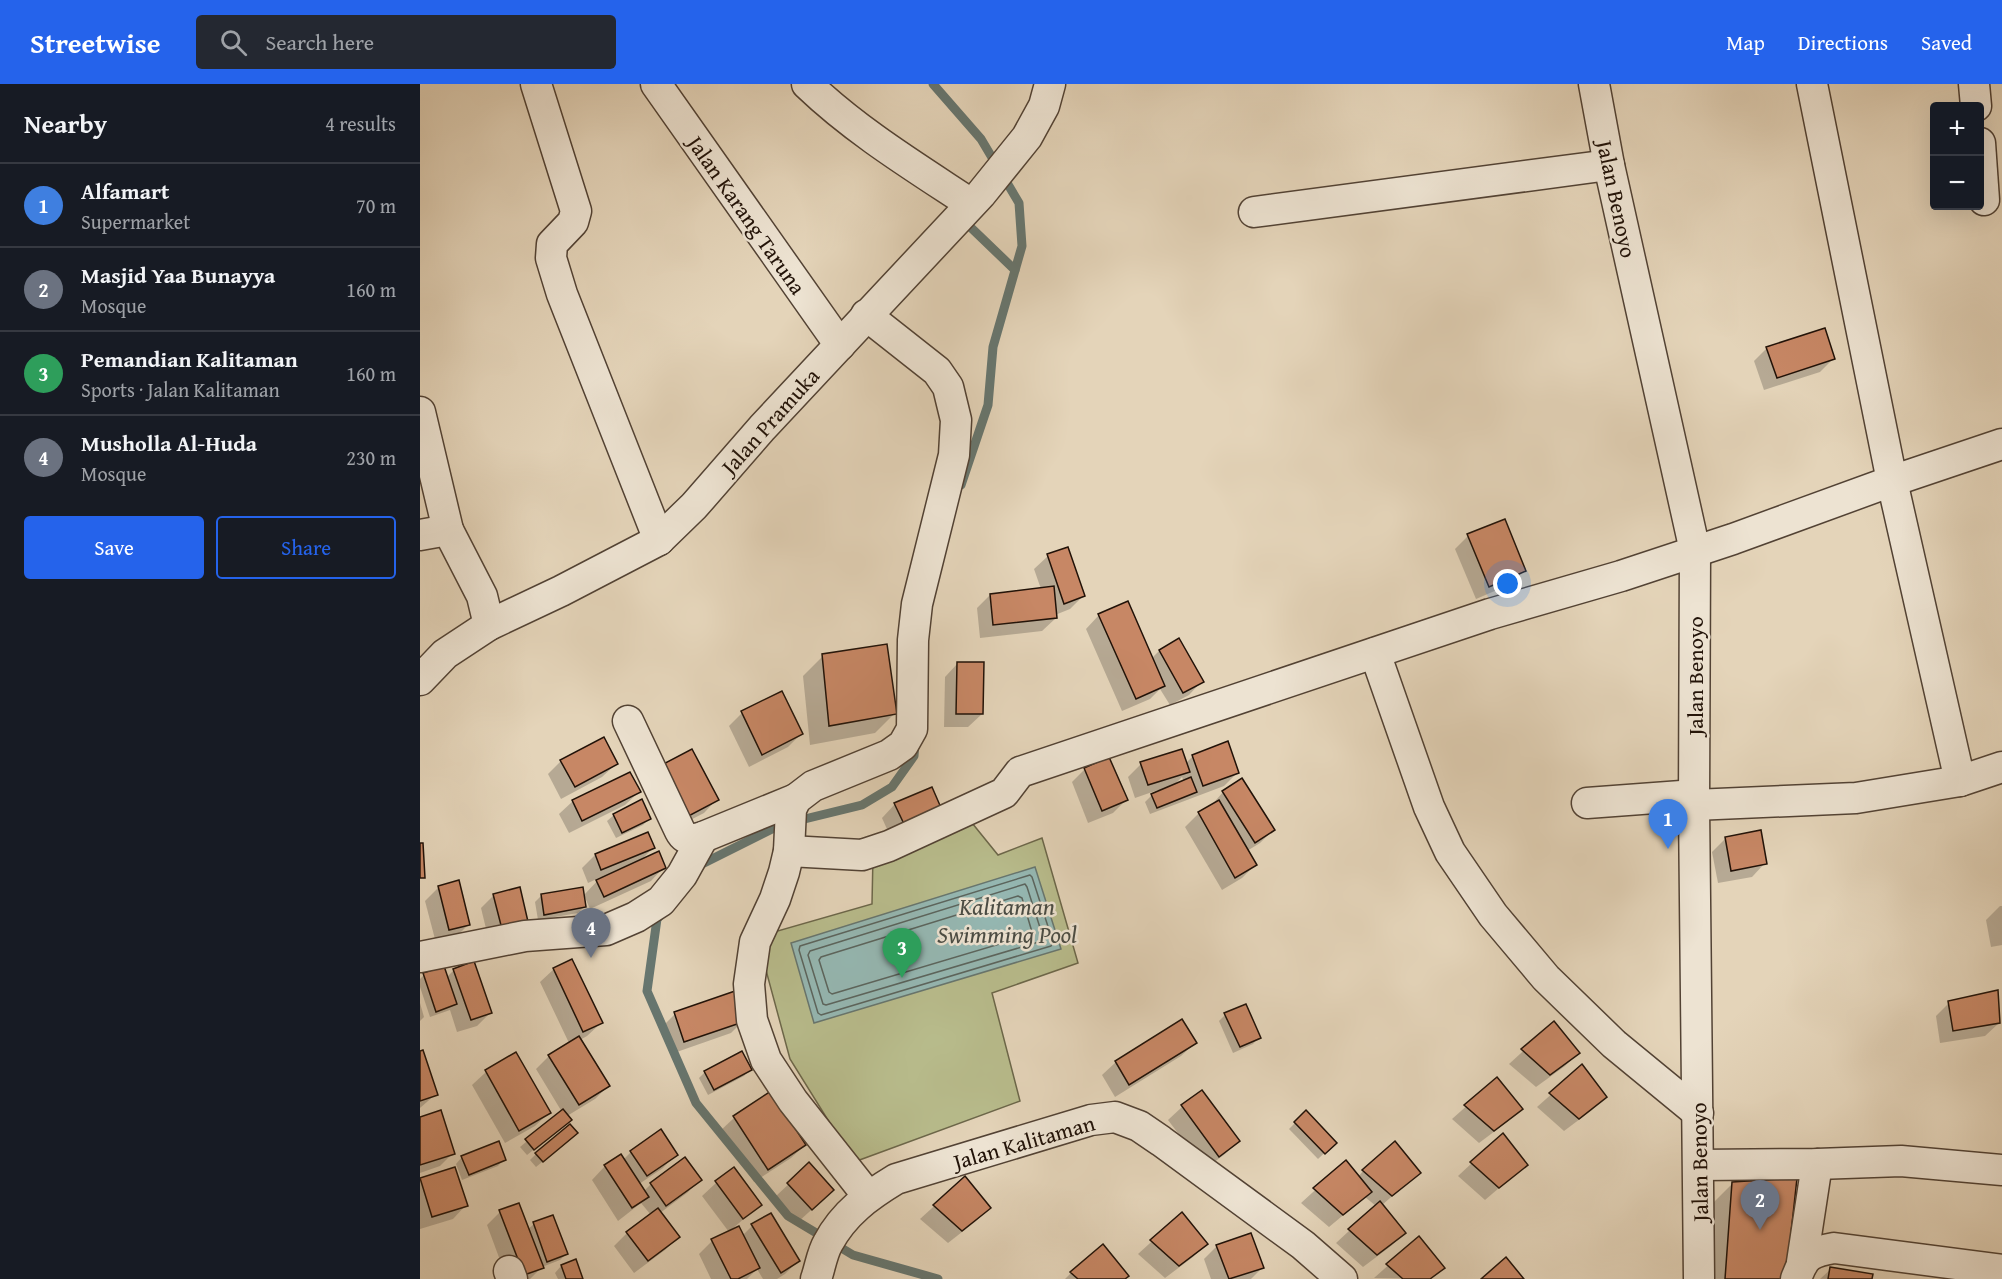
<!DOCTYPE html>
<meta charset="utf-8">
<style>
body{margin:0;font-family:"Gentium Book Plus",serif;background:#242831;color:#f1f3f6}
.controls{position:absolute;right:18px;top:18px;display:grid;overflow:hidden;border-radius:6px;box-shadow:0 6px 24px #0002}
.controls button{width:54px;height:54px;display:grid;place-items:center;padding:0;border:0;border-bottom:2px solid #363941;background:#171b24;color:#f1f3f6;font:30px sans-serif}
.you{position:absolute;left:1088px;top:500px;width:21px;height:21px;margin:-15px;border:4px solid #fff;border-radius:50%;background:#1a73e8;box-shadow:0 0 0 9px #1a73e833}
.badge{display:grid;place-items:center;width:39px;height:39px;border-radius:50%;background:#2563eb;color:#fff;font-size:20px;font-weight:700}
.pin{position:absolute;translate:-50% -50px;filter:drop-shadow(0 2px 3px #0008)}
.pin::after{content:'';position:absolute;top:32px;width:21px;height:18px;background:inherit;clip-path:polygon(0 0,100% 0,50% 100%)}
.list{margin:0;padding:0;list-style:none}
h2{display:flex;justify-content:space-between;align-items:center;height:78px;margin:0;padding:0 24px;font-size:26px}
h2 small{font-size:20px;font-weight:400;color:#9ea1a6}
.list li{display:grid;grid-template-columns:39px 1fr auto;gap:18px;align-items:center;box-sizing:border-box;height:84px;padding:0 24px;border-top:2px solid #363941}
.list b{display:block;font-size:22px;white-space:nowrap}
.list p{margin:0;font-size:20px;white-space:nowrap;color:#9ea1a6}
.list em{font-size:20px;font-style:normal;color:#9ea1a6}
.actions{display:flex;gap:12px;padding:18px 24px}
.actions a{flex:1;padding:14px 0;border:2px solid #2563eb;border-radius:6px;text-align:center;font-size:21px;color:#2563eb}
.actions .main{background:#2563eb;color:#fff}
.icon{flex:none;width:33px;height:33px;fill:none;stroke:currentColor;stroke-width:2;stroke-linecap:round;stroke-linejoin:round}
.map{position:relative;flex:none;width:1582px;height:1195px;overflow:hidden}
header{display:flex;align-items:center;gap:36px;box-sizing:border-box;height:84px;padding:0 30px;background:#2563eb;color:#fff}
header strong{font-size:28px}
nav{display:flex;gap:33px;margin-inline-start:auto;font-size:21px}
.search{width:420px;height:54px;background:#242831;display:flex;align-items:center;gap:15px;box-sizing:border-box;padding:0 21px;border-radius:6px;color:#9ea1a6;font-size:22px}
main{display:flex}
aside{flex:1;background:#171b24}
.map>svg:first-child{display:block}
</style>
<header>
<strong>Streetwise</strong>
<div class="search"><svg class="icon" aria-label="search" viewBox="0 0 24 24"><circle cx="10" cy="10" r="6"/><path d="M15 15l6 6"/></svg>Search here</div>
<nav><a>Map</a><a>Directions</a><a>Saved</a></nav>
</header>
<main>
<aside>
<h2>Nearby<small>4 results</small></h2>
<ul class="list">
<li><span class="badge" style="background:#3f7fe0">1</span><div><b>Alfamart</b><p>Supermarket</p></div><em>70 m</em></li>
<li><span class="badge" style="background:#6b7280">2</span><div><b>Masjid Yaa Bunayya</b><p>Mosque</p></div><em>160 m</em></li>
<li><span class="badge" style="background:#2e9e5b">3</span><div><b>Pemandian Kalitaman</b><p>Sports · Jalan Kalitaman</p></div><em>160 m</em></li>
<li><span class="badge" style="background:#6b7280">4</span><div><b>Musholla Al-Huda</b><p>Mosque</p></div><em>230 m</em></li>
</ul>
<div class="actions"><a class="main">Save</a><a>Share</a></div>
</aside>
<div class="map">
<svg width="1582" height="1195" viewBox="0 0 1582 1195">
<rect width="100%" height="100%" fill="#e4d4b9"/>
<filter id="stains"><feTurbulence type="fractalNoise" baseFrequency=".00333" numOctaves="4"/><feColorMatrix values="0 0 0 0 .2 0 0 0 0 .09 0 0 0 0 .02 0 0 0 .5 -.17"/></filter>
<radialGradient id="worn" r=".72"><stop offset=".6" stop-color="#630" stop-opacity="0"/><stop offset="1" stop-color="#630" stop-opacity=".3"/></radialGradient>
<path fill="#b8bc8c" stroke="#6c674a" stroke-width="1.5" d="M 548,734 L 578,771 L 622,754 L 658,879 L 572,909 L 600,1017 L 434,1078 L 370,975 L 337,853 L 452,820 L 453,772 Z"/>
<path fill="#95b8b3" stroke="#67766f" stroke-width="1.5" d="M 615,783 L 641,865 L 394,939 L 371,859 Z"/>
<g fill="#0003" fill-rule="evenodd">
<path d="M 1347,264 L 1413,275 L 1400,288 L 1344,306 L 1334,277 Z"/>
<path d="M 1048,452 L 1104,487 L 1091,500 L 1056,515 L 1035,465 Z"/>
<path d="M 628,472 L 663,512 L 650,525 L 635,531 L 636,534 L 622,547 L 560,554 L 557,524 L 570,511 L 621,505 L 614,485 Z"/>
<path d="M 679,531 L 731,575 L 739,567 L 758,556 L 782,597 L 769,611 L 750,621 L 740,605 L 730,615 L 702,627 L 666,545 Z"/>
<path d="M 403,572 L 475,629 L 455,649 L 390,661 L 383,592 Z"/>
<path d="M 538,579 L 562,630 L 548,643 L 524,643 L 525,593 Z"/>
<path d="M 322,629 L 381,650 L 368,663 L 329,683 L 309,642 Z"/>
<path d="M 773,672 L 818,688 L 804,702 L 730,730 L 725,718 L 732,711 L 739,708 L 738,706 L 715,714 L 708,693 L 721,680 L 766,679 ZM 762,693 L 764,698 L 753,702 Z"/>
<path d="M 141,677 L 196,680 L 182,693 L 141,715 L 128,690 Z"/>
<path d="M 665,685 L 706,716 L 693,729 L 668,739 L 652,698 Z"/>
<path d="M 822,696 L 853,746 L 840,759 L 827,767 L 835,781 L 822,794 L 802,806 L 765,743 L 779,729 L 790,723 L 803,708 Z"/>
<path d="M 222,699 L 297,715 L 284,729 L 247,748 Z"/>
<path d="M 511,705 L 471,754 L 462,734 L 475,720 Z"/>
<path d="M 219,708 L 205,721 L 149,749 L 139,730 L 153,717 Z"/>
<path d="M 194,731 L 229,735 L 223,741 L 196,754 L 187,737 Z"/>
<path d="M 1340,748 L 1345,779 L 1332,793 L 1298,799 L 1292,768 L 1305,755 Z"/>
<path d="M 228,750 L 233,764 L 220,777 L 244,783 L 231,797 L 170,825 L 164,811 L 181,793 L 168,799 L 162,784 L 175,771 Z"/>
<path d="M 19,803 L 49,840 L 35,854 L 16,859 L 5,817 Z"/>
<path d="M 74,811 L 108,842 L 70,861 L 61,824 Z"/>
<path d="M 121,812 L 164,823 L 158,829 L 118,836 L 115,818 Z"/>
<path d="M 1580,822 L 1582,822 L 1582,861 L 1571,863 L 1566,836 Z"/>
<path d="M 134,885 L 181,939 L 167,952 L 160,956 L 188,1002 L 175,1015 L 147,1032 L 143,1042 L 107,1071 L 100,1063 L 142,1028 L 116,985 L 129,972 L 149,959 L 120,898 Z"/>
<path d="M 34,886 L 70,929 L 57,942 L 37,948 L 30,926 L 10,933 L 0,903 L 0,895 L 4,891 L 26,894 Z"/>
<path d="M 0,919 L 4,933 L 0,937 Z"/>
<path d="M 1529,919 L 1579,939 L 1565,952 L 1520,959 L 1516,932 Z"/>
<path d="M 255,930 L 324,936 L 311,949 L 251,970 L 242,943 Z"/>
<path d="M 805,931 L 839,953 L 833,960 L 813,969 L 799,937 Z"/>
<path d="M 1134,939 L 1158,969 L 1145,982 L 1116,1003 L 1089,980 Z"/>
<path d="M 775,959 L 761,972 L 695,1013 L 682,991 L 696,978 Z"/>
<path d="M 0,969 L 16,1010 L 0,1024 Z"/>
<path d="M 96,971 L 129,1029 L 115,1042 L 85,1059 L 52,1001 L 66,988 Z"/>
<path d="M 1162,983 L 1185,1013 L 1172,1026 L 1144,1047 L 1117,1023 Z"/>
<path d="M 330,986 L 324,992 L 288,1011 L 279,994 L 285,988 Z"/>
<path d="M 1077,995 L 1101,1025 L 1087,1038 L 1059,1059 L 1032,1035 Z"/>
<path d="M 782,1008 L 818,1057 L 805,1070 L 785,1085 L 748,1036 L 762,1023 Z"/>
<path d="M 351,1009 L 385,1061 L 371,1074 L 334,1098 L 300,1047 L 314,1034 Z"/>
<path d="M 886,1028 L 915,1059 L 898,1075 L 869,1045 Z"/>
<path d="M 0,1034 L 33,1069 L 20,1082 L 0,1089 Z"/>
<path d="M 1082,1051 L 1106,1081 L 1065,1116 L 1038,1092 Z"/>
<path d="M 150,1055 L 116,1083 L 110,1076 L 116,1070 Z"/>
<path d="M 211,1068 L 256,1070 L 243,1084 L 219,1100 L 223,1108 L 231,1100 L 280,1096 L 267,1109 L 240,1129 L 258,1153 L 245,1166 L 214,1189 L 194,1162 L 207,1149 L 231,1131 L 221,1119 L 198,1137 L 172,1096 L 185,1082 L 203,1076 Z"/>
<path d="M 42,1073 L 84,1075 L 78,1082 L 42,1096 L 36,1080 Z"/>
<path d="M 926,1078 L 938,1093 L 943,1087 L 999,1089 L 962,1121 L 984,1149 L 971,1162 L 943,1183 L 916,1159 L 956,1122 L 945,1113 L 909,1143 L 881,1119 Z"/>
<path d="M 389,1081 L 399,1119 L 378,1138 L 355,1113 Z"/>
<path d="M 35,1085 L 46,1121 L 33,1135 L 0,1145 L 0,1095 Z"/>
<path d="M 314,1085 L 340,1121 L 312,1145 L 312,1146 L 322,1152 L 332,1142 L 378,1177 L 365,1190 L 357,1195 L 343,1195 L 337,1185 L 327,1195 L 291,1195 L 279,1170 L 292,1157 L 309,1148 L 282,1112 L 296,1099 Z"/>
<path d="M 545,1094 L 569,1124 L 556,1137 L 528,1159 L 500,1135 Z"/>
<path d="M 1313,1099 L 1364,1195 L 1281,1195 L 1286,1126 Z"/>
<path d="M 80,1128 L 107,1146 L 114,1140 L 146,1170 L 140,1176 L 122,1183 L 110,1195 L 87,1195 L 67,1141 Z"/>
<path d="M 762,1130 L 786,1160 L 773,1173 L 745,1194 L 718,1170 Z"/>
<path d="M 999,1154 L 1023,1184 L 1011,1195 L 954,1194 Z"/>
<path d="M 797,1162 L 842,1184 L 831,1195 L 791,1195 L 784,1175 Z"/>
<path d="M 141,1182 L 161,1195 L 138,1195 L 135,1189 Z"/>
<path d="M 1411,1185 L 1451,1195 L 1400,1195 Z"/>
<path d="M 651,1189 L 704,1195 L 645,1195 Z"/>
</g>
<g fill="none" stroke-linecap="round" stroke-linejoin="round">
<g stroke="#5b655e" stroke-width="1.5">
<path d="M 610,791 L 612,793 L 633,858 L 631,862 L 401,931 L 398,929 L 379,866 L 380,862 Z"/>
<path d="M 605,800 L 607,803 L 623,853 L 622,857 L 406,921 L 403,920 L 388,871 L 390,867 Z"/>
<path d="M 598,812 L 602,814 L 612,848 L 610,851 L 412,910 L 409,908 L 399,876 L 401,873 Z"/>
</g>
<g stroke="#67766f" stroke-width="9">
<path d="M 513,0 L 561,55 L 599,119 L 602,162 L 573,263 L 568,321 L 541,401"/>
<path d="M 543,136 L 595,186"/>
<path d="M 277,786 L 282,780 L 360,741 L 442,721 L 472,703 L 494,672 L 495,659"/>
<path d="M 242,829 L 237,835 L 227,907 L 276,1019 L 368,1132 L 433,1171 L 518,1195"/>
</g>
</g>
<g fill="#c78765" stroke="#211208" stroke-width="1.5">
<path d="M 1405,244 L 1415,275 L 1357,294 L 1346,263 Z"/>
<path d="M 1085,435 L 1106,487 L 1069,503 L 1047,450 Z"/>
<path d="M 648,463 L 665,512 L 644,520 L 627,470 Z"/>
<path d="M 634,502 L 637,534 L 573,541 L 570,510 Z"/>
<path d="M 708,517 L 745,602 L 716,615 L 678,530 Z"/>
<path d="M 759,554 L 784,598 L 763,609 L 739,566 Z"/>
<path d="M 467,560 L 477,630 L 409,642 L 402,570 Z"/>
<path d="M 537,578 L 564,578 L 563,630 L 536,630 Z"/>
<path d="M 362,607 L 383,650 L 342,671 L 321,627 Z"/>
<path d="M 184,653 L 198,680 L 155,703 L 140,676 Z"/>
<path d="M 808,657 L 819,689 L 783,702 L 772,671 Z"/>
<path d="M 272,665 L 299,716 L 261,736 L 234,685 Z"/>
<path d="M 762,665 L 770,688 L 728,701 L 720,678 Z"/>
<path d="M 689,673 L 708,716 L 682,727 L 664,684 Z"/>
<path d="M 210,688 L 221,708 L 162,737 L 152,716 Z"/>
<path d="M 771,693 L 777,708 L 737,724 L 731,710 Z"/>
<path d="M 822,694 L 855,746 L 835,759 L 802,707 Z"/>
<path d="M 512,703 L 522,726 L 485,742 L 474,719 Z"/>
<path d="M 222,715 L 231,735 L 202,749 L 193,730 Z"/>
<path d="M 799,716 L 837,781 L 815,794 L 778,728 Z"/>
<path d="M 1341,746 L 1347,780 L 1311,787 L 1305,753 Z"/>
<path d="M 228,748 L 235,764 L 181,786 L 175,770 Z"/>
<path d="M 0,759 L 3,759 L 5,794 L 0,794 Z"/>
<path d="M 239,767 L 246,784 L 184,813 L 176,796 Z"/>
<path d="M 39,796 L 50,841 L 29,846 L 18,802 Z"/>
<path d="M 100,803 L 109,842 L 83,849 L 73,810 Z"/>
<path d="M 163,803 L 166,823 L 124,831 L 121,810 Z"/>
<path d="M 152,875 L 183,939 L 163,948 L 133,884 Z"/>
<path d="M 54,877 L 72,929 L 51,936 L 33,885 Z"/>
<path d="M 24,882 L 37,920 L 16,928 L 3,889 Z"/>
<path d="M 1578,906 L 1580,939 L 1533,947 L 1528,917 Z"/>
<path d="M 315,907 L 326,937 L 264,958 L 254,928 Z"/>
<path d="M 826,920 L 841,954 L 820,963 L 804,929 Z"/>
<path d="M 762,935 L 777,959 L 709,1001 L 695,977 Z"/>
<path d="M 1134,937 L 1160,969 L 1130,991 L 1101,965 Z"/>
<path d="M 159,952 L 190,1002 L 159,1021 L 128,971 Z"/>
<path d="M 3,966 L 18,1011 L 0,1017 L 0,967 Z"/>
<path d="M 322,967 L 332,986 L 294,1006 L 284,987 Z"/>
<path d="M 96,968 L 131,1029 L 99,1047 L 65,986 Z"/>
<path d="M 1162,980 L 1187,1013 L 1159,1035 L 1129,1009 Z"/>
<path d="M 1077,993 L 1103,1025 L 1074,1047 L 1044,1021 Z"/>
<path d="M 782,1006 L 820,1057 L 799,1073 L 761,1021 Z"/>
<path d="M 351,1007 L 386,1061 L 348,1086 L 313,1032 Z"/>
<path d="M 143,1025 L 152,1036 L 114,1066 L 105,1055 Z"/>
<path d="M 21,1026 L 35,1070 L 0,1081 L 0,1033 Z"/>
<path d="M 886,1026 L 917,1059 L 905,1070 L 874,1038 Z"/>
<path d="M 150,1040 L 158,1049 L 123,1078 L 115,1069 Z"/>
<path d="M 241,1045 L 258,1071 L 227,1092 L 210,1067 Z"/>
<path d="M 1083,1049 L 1108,1081 L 1079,1104 L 1050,1078 Z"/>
<path d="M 79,1057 L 86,1076 L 49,1091 L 41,1072 Z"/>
<path d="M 975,1057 L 1001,1089 L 972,1112 L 942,1086 Z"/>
<path d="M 201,1070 L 229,1113 L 212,1124 L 184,1081 Z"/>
<path d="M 265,1073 L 282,1096 L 246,1122 L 230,1099 Z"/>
<path d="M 926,1076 L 952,1108 L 923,1131 L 893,1104 Z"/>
<path d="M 389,1078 L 414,1106 L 392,1126 L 367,1099 Z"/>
<path d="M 35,1083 L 48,1122 L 12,1133 L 0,1094 Z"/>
<path d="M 314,1083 L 342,1121 L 323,1135 L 295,1097 Z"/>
<path d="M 545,1092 L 571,1124 L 542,1147 L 513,1121 Z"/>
<path d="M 1377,1094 L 1366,1195 L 1305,1195 L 1312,1098 Z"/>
<path d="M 960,1117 L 986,1149 L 957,1171 L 928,1145 Z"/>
<path d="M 99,1119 L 124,1184 L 104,1191 L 79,1126 Z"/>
<path d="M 238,1124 L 260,1153 L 228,1177 L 206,1148 Z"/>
<path d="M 762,1128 L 788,1160 L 759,1182 L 730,1156 Z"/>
<path d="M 351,1129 L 380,1177 L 361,1189 L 331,1140 Z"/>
<path d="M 133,1131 L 148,1170 L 127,1178 L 113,1138 Z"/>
<path d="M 319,1142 L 340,1184 L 318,1195 L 311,1195 L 291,1155 Z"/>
<path d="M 831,1149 L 844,1184 L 809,1195 L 796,1161 Z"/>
<path d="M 999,1152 L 1025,1184 L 1010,1195 L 983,1195 L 966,1180 Z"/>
<path d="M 683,1160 L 709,1192 L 705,1195 L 658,1195 L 650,1188 Z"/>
<path d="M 1086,1173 L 1104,1195 L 1061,1195 Z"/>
<path d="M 156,1175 L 163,1195 L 146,1195 L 141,1181 Z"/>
<path d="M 1410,1183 L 1453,1190 L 1452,1195 L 1408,1195 Z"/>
</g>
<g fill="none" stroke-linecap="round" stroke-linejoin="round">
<defs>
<g id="minor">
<path d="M 116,0 L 156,127 L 153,138 L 132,160 L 131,174 L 142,210 L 239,456"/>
<path d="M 236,0 L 420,261"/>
<path d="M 387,0 C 436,47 495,83 551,120"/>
<path d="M 1174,0 L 1189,81 L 1275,467 L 1274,721 L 1279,1195"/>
<path d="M 1392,0 L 1472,397 L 1540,697"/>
<path d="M 1554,0 L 1556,22"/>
<path d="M 1560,59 L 1564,116"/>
<path d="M 834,128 L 1189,81"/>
<path d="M 446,231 L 517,287 L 528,303 L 536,336 L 534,371 L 497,520 L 493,556 L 492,645 L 483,661 L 469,671 L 393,702 L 376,715 L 371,725 L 369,767 L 364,788 L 355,815 L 335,858 L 329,900 L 332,936 L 346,976 L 373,1017 L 448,1112"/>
<path d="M 0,328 L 28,446"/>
<path d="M 0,451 L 28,446 L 62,512 L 69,541"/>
<path d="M 955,569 L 1009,723 L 1030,768 L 1073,831 L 1126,894 L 1194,960 L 1278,1029"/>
<path d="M 0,596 L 25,570 L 69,541 L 141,507 L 239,456 L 274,422 L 342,344 L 561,110 L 607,53 L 624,22 L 630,0"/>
<path d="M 208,637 L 260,747 C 265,757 273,756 283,753 L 376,715"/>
<path d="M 1167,719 L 1275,711"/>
<path d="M 1274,721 L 1436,714 L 1540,697 L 1582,683"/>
<path d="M 369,767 L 442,771 L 469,762 L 584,709 L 600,688 L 1070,530 L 1201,492 L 1313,455 L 1472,397 L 1582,360"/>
<path d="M 0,873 L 105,852 L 186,846 L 216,833 L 241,817 L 262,791 L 283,753"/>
<path d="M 1279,1081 L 1397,1080 L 1481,1077 L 1582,1086"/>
<path d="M 1382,1178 L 1397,1080"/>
<path d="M 89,1187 L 92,1195"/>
<path d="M 396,1195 C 400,1184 402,1169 408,1159 C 424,1129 448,1112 476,1095 L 671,1036 L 695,1033 L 719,1042 L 741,1057 L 883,1161 L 922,1195"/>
<path d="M 1376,1195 C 1384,1172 1390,1168 1414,1164 L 1582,1186"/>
</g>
</defs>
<use href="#minor" stroke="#524234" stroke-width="33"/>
<use href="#minor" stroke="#ede3d2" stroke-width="30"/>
</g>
<g text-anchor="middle" stroke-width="5" stroke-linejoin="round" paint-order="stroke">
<g font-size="22" fill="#211208" stroke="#ede3d2">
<text transform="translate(1197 115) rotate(78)" y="8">Jalan Benoyo</text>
<text transform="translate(327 131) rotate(55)" y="8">Jalan Karang Taruna</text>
<text transform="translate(350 337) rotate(-48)" y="8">Jalan Pramuka</text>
<text transform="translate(1275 592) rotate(-90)" y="8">Jalan Benoyo</text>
<text transform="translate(604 1058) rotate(-16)" y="8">Jalan Kalitaman</text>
<text transform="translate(1279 1078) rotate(-91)" y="8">Jalan Benoyo</text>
</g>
<g font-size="24" font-style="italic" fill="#4a4c44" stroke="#ede3d2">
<text x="587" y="831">Kalitaman<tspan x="587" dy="28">Swimming Pool</tspan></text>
</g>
</g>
<rect width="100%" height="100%" filter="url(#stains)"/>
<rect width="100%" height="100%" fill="url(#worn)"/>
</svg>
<div class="controls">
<button>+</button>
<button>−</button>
</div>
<div class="you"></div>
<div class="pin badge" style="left:1248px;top:765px;background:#3f7fe0">1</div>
<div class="pin badge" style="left:1340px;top:1146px;background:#6b7280">2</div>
<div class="pin badge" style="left:482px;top:894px;background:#2e9e5b">3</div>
<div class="pin badge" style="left:171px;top:874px;background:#6b7280">4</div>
</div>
</main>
